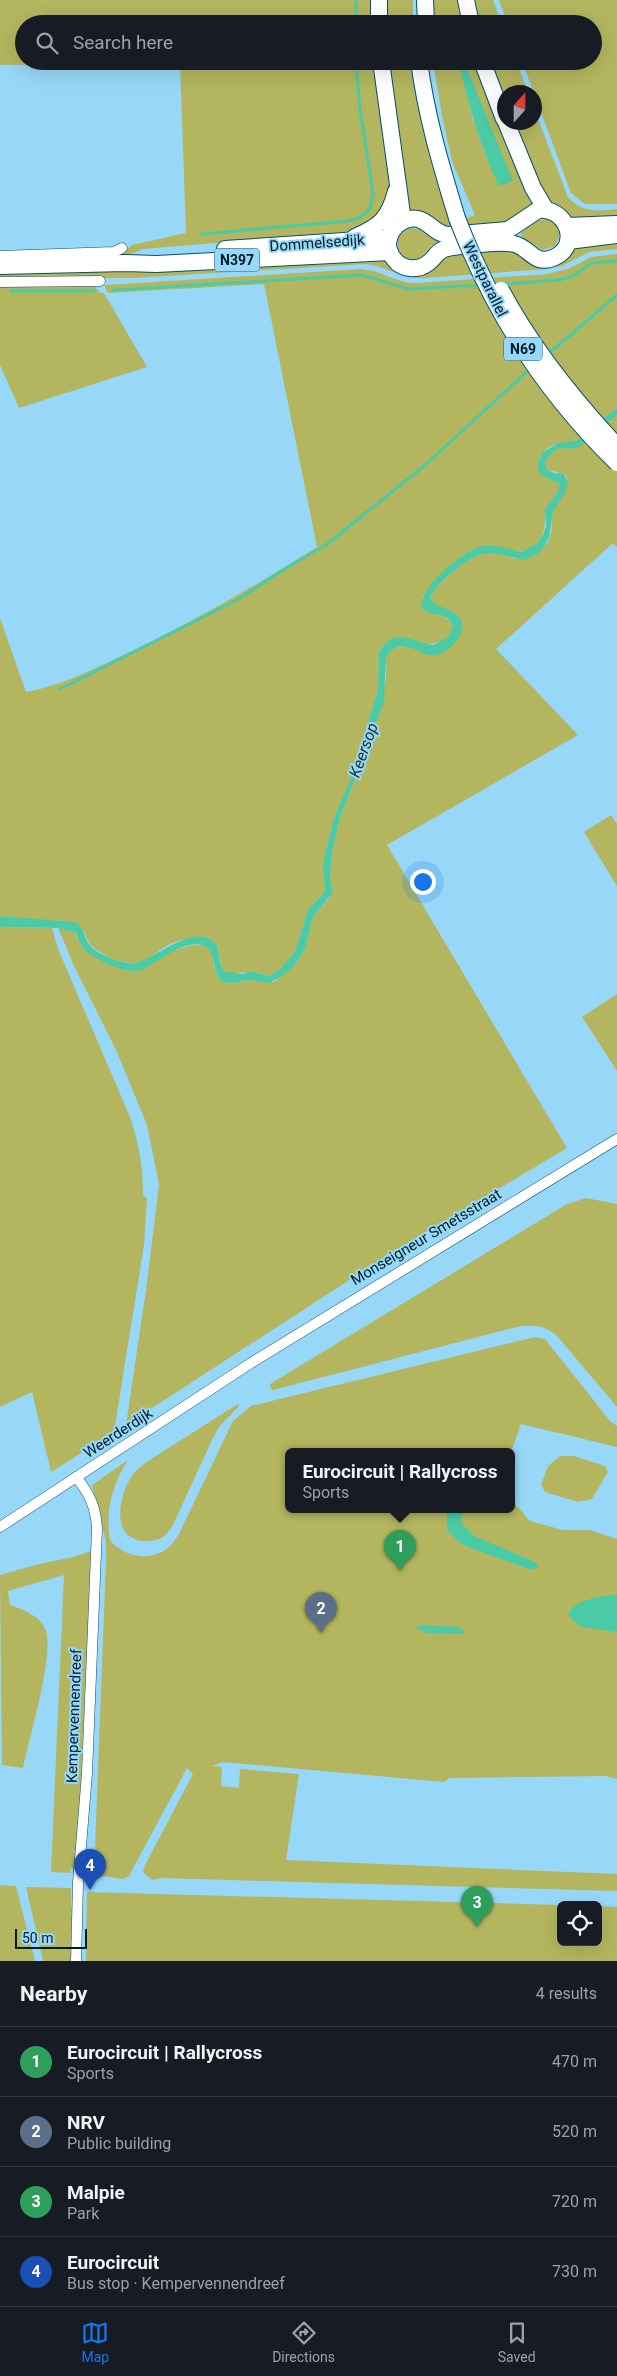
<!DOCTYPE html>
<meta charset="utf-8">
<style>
body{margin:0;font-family:Roboto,sans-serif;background:#242831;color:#f1f3f6}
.controls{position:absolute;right:15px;bottom:15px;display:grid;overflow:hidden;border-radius:8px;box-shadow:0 5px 20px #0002}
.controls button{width:45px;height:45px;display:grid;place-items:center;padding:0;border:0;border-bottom:1px solid #363941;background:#171b24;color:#f1f3f6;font:25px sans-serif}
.compass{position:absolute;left:497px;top:85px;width:45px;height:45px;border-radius:50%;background:#171b24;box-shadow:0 5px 20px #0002;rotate:21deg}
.scale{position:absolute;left:15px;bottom:12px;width:72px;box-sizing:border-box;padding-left:5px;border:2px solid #021c28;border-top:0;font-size:14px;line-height:18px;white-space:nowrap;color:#021c28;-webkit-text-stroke:4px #97d8f8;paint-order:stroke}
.you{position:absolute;left:422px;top:881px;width:18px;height:18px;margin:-12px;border:4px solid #fff;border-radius:50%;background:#1a73e8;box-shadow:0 0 0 8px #1a73e833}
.badge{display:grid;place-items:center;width:32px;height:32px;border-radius:50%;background:#1a73e8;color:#fff;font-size:16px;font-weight:700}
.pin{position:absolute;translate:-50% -41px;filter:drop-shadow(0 1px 2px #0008)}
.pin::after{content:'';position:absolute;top:26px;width:18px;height:15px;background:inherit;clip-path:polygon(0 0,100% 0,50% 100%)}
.popup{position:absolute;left:285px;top:1448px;width:230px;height:65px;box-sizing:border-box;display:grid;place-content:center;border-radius:8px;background:#171b24;filter:drop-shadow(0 1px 4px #0005);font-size:16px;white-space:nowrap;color:#9ea1a6}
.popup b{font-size:19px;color:#f1f3f6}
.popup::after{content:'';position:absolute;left:50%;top:100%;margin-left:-10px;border:10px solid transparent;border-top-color:#171b24}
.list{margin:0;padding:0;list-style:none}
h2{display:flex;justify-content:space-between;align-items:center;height:65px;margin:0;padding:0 20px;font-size:21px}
h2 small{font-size:16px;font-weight:400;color:#9ea1a6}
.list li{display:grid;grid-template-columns:32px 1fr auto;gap:15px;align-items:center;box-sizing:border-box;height:70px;padding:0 20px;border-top:1px solid #363941}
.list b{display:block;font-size:19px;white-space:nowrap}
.list p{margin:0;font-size:16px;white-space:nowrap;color:#9ea1a6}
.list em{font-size:16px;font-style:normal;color:#9ea1a6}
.icon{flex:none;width:28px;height:28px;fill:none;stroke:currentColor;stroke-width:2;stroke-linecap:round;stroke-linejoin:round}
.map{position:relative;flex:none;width:617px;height:1961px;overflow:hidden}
.search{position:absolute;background:#171b24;box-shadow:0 5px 20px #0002;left:15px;right:15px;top:15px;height:55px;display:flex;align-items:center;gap:12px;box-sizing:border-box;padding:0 18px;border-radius:28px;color:#9ea1a6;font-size:19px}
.sheet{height:345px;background:#171b24}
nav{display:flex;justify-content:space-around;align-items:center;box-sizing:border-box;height:70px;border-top:1px solid #363941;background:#171b24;font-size:14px;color:#9ea1a6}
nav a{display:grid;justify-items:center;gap:2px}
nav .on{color:#1a73e8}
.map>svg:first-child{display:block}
</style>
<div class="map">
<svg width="617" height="1961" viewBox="0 0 617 1961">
<rect width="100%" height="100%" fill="#97d8f8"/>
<g fill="#b3b65e">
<path d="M 0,0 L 376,0 L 376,24 L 24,24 L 24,61 L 375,61 C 374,110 395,159 387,208 L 359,229 L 345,232 L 143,249 L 128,255 L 79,257 L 123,253 L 132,245 L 186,233 L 180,63 L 0,65 Z"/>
<rect x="382" y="0" width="31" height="24"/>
<path d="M 428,0 L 463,0 L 468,24 L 453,24 L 452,21 L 451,24 L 429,24 Z"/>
<path d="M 469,0 L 493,0 L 502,24 L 474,24 Z"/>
<path d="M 499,0 L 617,0 L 617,204 L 585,204 L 571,193 L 522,61 L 593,61 L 593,24 L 508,24 Z"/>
<path d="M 384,61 L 416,61 L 451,224 L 475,215 L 453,164 L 442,116 L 433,61 L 459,61 L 472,116 L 488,162 L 477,96 L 464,61 L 479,61 L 534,204 L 515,221 L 449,231 L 408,214 Z"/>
<path d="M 485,61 L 516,61 L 528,92 L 504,92 L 504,112 Z"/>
<path d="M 535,111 L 568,197 C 582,213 597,211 617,209 L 617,220 L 577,222 L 547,202 L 509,123 L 534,122 Z"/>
<path d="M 546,219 L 557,225 L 560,235 L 555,246 L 543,250 L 522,239 L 521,233 L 536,221 Z"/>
<path d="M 411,228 L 421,230 L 432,238 L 450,243 C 445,243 439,243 434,245 C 426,248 424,258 415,259 C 400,261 394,246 400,234 Z"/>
<path d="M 617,238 L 617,249 L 589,252 L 562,266 L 546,269 L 426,278 C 400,279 389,267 365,264 L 133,278 L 0,278 L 0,272 L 378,256 L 392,265 L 449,253 L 510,247 L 523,255 Z"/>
<path d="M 617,254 L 617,408 C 606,416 588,438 576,441 C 558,445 552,440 539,458 L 550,479 L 560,484 C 559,495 549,500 546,510 C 544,518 546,525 543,533 C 530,568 494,541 475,549 C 452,559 436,579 422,598 L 452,623 C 461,651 398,645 383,645 L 379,651 L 378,690 L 353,773 L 334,818 L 325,854 L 323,867 L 325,892 L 309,908 L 295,951 L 281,968 L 269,976 C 264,975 259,972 253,972 C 243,970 232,978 222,969 L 217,945 C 207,933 183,938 170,944 C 159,949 149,961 137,963 C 126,964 113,959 104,954 C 94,949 87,944 85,932 L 58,920 L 50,921 L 0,916 L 0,618 L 26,692 C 64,685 97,667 132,651 C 196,620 257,585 317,547 L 264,284 L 108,293 L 104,285 L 361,269 C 381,270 397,284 417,283 L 547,274 L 568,269 L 591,257 Z"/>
<path d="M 0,285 L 93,285 L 100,293 L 104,293 L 147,367 L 19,408 L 0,365 Z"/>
<path d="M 617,415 L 617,547 L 613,543 L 496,649 L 578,735 L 387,845 L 567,1148 L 391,1253 L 126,1425 L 146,1290 L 159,1184 L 147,1125 L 117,1052 L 75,968 L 58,928 L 75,932 L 82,947 L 142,969 C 155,960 197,934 210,950 C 214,956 213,962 215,969 C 216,974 220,978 223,982 L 234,983 L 249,980 L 274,982 L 293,967 L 305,949 L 313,917 L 330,897 L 332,888 L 330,878 L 332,852 L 340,818 L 375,726 L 386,680 L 386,657 L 390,651 L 397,647 L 406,646 L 414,647 L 430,655 L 462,631 L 430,600 C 432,586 468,557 482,554 C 493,551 506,555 517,559 C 525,555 538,551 545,545 C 555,536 550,521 553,510 C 557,496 571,492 566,475 L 546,469 L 545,461 L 556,449 L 578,447 Z"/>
<path d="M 611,815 L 617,824 L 617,886 L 584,832 Z"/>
<path d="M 0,927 L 52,928 L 58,949 L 130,1117 C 139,1143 143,1168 143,1195 L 147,1198 L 144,1245 L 114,1432 L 51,1472 L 32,1392 L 0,1407 Z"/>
<path d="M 617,994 L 617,1071 L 582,1017 Z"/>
<path d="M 586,1198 L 617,1204 L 617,1407 L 558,1337 C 547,1326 536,1325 521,1326 L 273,1390 L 270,1388 L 270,1384 L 567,1204 Z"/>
<path d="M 535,1337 L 545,1339 L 610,1421 L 617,1426 L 617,1447 L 521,1424 L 511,1452 L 289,1452 L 289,1510 L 511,1510 L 511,1499 L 530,1521 L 563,1530 L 589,1530 L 617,1539 L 617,1779 L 606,1776 L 450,1778 L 444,1782 L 223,1762 L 212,1766 L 222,1767 L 221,1786 L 239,1788 L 240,1769 L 299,1774 L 286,1860 L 617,1874 L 617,1891 L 161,1878 L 152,1880 L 143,1872 L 145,1865 L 193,1774 L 187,1768 L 129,1876 L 123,1879 L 94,1875 L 106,1560 L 106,1542 L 92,1485 L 128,1460 C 112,1485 105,1511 110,1540 C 123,1557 150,1562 168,1548 C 172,1545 175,1539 178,1536 L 233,1421 L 251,1406 Z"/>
<path d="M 238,1404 L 239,1406 L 219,1427 L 212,1440 L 173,1525 C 170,1529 167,1534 163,1537 C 151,1544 130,1543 123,1528 C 116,1514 123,1490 131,1477 C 140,1464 157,1456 170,1447 C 193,1433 215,1418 238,1404 Z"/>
<path d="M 560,1456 L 574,1456 L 605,1466 L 608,1472 L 592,1499 L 578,1502 L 545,1492 L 541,1485 L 548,1466 Z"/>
<path d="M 91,1551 L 77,1869 L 70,1868 L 70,1873 L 51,1872 L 64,1575 L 8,1591 L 10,1605 C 24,1610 40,1615 46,1631 C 54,1654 29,1740 23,1768 L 2,1765 L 0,1575 L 39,1564 L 74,1557 Z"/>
<path d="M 0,1885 L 16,1886 L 35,1961 L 0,1961 Z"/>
<path d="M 26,1887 L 71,1888 L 73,1961 L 43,1961 Z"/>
<path d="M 87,1892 L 561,1905 L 561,1942 L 598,1942 L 598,1906 L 617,1907 L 617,1961 L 86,1961 Z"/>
</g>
<g fill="#4acaa5">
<path d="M 459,61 L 464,61 L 513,181 L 499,186 C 480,146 468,105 459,61 Z"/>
<path d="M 617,408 L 617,415 L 580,446 L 575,448 L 556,449 L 545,461 L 546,469 L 554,473 L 564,474 L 568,482 L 565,493 L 553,511 L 549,538 L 540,552 L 526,560 C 512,558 497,551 483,554 C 469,556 432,586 430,599 C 438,609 451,607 459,617 C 470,631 451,651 437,655 C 419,660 405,631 386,657 L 384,702 L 340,818 L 332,852 L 330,878 L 333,892 L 313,917 L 305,949 L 293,967 L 284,975 L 269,983 L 249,980 L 234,983 L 223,982 C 211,973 218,952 204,946 C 185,937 157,964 141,970 C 126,975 94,959 84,949 C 79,944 79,937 75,932 L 58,928 L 0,927 L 0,916 L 75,922 C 84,927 83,933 87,941 C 93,953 115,961 128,963 C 151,967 192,917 217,945 L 221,966 L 224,971 L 242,974 L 251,971 L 269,976 L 281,968 L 295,951 L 309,908 L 325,892 L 323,867 L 325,854 L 334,818 L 353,773 L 378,690 L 379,651 C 396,626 412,642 433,645 L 448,637 L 453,627 C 448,610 431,618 422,608 C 418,588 464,550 482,546 C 494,544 509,549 521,552 L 538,543 L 543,535 L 546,526 L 545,509 L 557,493 L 560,484 L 541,475 L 538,470 L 538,462 L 542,453 L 558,443 L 578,440 Z"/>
<path d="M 447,1510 L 463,1510 L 461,1523 L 474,1536 L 535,1562 L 538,1565 L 538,1568 L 529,1569 L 468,1547 L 459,1542 L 447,1530 Z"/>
<path d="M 617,1595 L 617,1632 L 581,1627 L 569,1616 L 569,1611 C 581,1598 601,1596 617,1595 Z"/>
<path d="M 419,1625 L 458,1627 L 465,1631 L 462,1634 L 427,1633 L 416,1628 Z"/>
</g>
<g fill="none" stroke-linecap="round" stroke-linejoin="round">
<g stroke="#4acaa5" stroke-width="3">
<path d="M 356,0 L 356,24"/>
<path d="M 202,234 L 348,221 L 359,218 L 370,209 L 373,193 L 360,109 L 356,61"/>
<path d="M 503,284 L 560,280 L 573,276 L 591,263 L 617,261"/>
<path d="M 113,290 L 362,275 L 408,289 L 481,285"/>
<path d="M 11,291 L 94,291"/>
<path d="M 547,355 L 617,295"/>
<path d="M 60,689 L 239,599 L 286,568 L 326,545 L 424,466 L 531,368"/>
</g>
<defs>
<g id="street">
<path d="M 0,256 L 114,252 L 122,248"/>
<path d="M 0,282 L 100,281"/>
<path d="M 0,1527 L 251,1363 L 617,1139"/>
<path d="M 76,1961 L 78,1883 L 87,1773 L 97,1529 C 96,1508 90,1494 76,1477"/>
</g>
<g id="primary">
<path d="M 379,0 L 379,24"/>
<path d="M 425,0 L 426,24"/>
<path d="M 466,0 L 471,24"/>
<path d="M 381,61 L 403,221"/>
<path d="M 419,61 C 426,115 441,166 457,218"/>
<path d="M 482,61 L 504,119"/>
<path d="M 506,122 L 533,188 L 546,210"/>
<path d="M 538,210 C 565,206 582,244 555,257 C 534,267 530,247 514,244 C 498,240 477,245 461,246 C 454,247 448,247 442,250 C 436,253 434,259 428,263 C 418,271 402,270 394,259 C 379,242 396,215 418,219 C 430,222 435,234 448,235 L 508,230 Z"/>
<path d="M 567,226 L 617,224"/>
<path d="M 355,237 C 380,226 389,219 396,191"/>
<path d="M 568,241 L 617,235"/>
<path d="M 225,249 L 389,238"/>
<path d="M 0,266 L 126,263 L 156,264 L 390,252"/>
</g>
</defs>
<use href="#street" stroke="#03506b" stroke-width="11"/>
<use href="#primary" stroke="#03506b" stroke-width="18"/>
<use href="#street" stroke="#fff" stroke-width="10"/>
<use href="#primary" stroke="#fff" stroke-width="16"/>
<defs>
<g id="primary-bridge">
<path d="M 457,218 C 492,310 546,394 617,463"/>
<path d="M 501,290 C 532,348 572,398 617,446"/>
</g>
</defs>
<use href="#primary-bridge" stroke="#03506b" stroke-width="18" stroke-linecap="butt"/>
<use href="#primary-bridge" stroke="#fff" stroke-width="16"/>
</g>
<g text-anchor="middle" stroke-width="4" stroke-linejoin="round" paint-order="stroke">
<g fill="#97d8f8" stroke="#2f5466" stroke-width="1">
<rect x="214.5" y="248.5" width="45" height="23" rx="4"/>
<rect x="504" y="337.5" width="38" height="23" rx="4"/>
</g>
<g font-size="14" font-weight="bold" fill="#021c28">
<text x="237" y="265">N397</text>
<text x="523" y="354">N69</text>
</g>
<g font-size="15" fill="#021c28" stroke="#97d8f8">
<text transform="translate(317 243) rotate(-4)" y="5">Dommelsedijk</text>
<text transform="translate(485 279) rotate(64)" y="5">Westparallel</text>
<text transform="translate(426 1237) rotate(-31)" y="5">Monseigneur Smetsstraat</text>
<text transform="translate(118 1433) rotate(-33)" y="5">Weerderdijk</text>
<text transform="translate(74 1716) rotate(-88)" y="5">Kempervennendreef</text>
</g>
<g font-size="16" font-style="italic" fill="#1c312a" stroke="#97d8f8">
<text transform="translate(363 750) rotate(-70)" y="6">Keersop</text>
</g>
</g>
</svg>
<div class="controls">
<button><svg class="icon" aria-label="locate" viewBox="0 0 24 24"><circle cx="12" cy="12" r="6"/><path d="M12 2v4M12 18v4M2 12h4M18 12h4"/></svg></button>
</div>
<svg class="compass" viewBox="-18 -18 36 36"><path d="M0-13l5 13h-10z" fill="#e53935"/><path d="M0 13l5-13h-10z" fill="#9ea1a6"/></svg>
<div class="scale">50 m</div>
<div class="you"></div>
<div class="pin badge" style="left:400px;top:1571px;background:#2e9e5b">1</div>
<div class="popup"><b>Eurocircuit | Rallycross</b>Sports</div>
<div class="pin badge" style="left:321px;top:1633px;background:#5c6f8a">2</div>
<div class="pin badge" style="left:477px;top:1927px;background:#2e9e5b">3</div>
<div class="pin badge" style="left:90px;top:1890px;background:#1a4fb4">4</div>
<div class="search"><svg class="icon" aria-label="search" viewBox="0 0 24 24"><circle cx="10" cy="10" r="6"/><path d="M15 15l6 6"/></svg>Search here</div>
</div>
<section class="sheet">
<h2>Nearby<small>4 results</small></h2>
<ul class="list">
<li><span class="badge" style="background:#2e9e5b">1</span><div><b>Eurocircuit | Rallycross</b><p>Sports</p></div><em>470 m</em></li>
<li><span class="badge" style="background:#5c6f8a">2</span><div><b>NRV</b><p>Public building</p></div><em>520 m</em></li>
<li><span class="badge" style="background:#2e9e5b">3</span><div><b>Malpie</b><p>Park</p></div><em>720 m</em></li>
<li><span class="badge" style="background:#1a4fb4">4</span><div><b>Eurocircuit</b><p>Bus stop · Kempervennendreef</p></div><em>730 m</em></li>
</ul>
</section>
<nav>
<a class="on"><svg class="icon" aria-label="map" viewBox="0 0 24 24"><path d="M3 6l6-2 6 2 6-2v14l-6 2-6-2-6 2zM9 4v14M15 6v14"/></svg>Map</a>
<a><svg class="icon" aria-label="directions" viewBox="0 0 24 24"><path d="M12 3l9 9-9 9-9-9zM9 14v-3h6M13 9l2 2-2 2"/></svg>Directions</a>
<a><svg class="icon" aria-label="saved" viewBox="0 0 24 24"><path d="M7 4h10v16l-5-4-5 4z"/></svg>Saved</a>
</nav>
